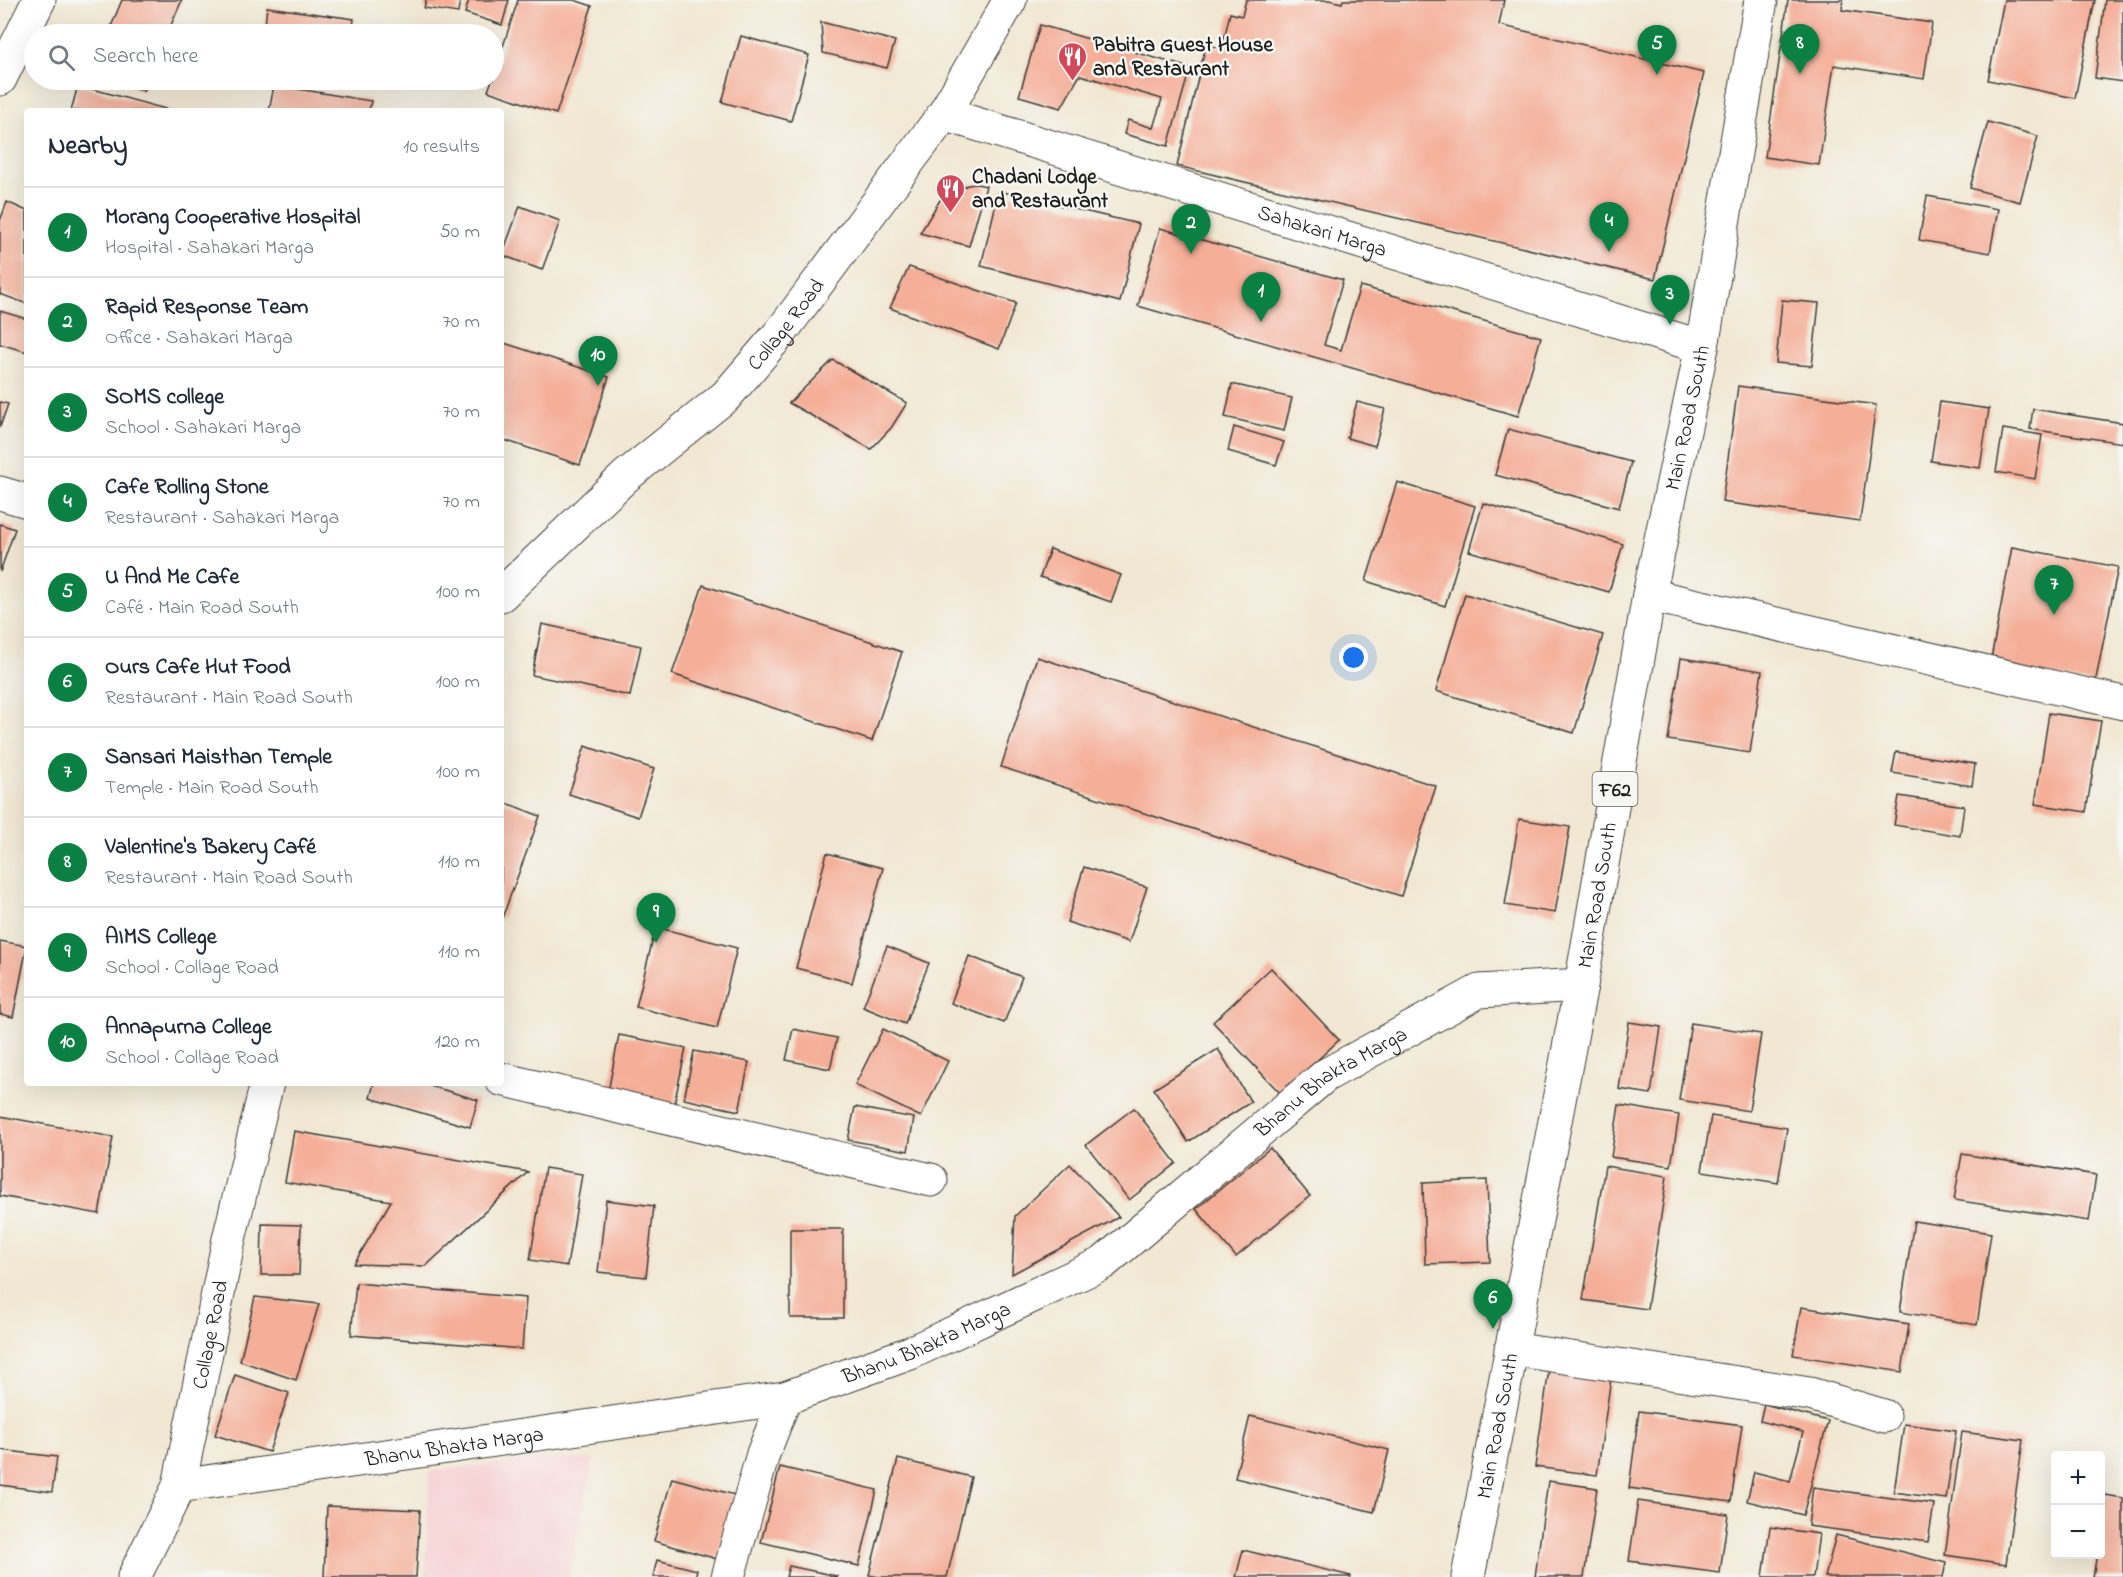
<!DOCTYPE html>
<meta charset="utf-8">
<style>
body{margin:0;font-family:"Indie Flower",sans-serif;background:#f2f2f3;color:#1f2937}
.controls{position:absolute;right:18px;bottom:18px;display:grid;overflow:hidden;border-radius:6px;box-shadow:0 6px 24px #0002}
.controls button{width:54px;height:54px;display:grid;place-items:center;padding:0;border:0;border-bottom:2px solid #e0e1e3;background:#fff;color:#1f2937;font:30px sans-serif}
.you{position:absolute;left:1354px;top:658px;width:21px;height:21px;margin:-15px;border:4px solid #fff;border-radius:50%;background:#1a73e8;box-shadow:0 0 0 9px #1a73e833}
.badge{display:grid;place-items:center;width:39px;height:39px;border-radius:50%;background:#0b8043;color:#fff;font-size:20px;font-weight:700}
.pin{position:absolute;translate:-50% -50px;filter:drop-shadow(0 2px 3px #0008)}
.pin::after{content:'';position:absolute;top:32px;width:21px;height:18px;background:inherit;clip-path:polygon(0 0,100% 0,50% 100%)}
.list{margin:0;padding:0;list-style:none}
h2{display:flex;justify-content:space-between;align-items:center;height:78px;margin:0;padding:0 24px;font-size:26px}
h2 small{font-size:20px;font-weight:400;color:#747a83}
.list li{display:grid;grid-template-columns:39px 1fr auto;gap:18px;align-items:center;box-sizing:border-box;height:90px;padding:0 24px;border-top:2px solid #e0e1e3}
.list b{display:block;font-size:22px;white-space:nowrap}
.list p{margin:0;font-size:20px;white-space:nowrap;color:#747a83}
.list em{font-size:20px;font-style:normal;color:#747a83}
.icon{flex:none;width:33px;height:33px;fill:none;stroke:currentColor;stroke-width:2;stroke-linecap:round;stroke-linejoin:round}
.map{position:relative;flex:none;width:2123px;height:1577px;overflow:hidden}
.search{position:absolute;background:#fff;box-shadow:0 6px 24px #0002;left:24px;top:24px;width:480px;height:66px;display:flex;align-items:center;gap:15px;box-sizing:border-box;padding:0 21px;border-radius:33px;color:#747a83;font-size:22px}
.panel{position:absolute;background:#fff;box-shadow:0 6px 24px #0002;left:24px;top:108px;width:480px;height:978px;border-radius:6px}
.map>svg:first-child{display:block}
</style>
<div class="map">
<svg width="2123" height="1577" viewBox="0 0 2123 1577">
<rect width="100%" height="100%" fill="#f6f6f2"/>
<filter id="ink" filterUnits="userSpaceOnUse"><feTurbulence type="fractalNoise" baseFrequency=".0167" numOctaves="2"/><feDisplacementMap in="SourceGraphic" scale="12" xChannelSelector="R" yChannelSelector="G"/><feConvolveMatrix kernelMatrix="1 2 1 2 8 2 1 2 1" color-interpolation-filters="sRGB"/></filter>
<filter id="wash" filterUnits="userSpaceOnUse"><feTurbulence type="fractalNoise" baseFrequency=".008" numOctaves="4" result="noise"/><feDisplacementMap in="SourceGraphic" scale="24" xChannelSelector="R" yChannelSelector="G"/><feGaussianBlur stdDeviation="1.35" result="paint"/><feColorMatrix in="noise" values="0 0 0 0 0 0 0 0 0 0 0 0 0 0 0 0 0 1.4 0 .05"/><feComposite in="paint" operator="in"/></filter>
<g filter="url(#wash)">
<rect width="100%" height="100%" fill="#f1e8d3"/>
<path fill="#f7cfd1" d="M 544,1458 L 594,1459 L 568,1577 L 425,1577 L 430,1471 Z"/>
<g id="blocks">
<g fill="#f5ae97">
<path d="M 122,0 L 182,0 L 167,34 L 108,34 Z"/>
<path d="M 426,0 L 460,0 L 458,13 L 424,8 Z"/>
<path d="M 469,0 L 509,0 L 502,25 L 465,13 Z"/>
<path d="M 518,0 L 574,0 L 592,6 L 556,114 L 488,91 L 492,80 L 494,80 L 494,74 Z"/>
<path d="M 1246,0 L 1329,0 L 1342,3 L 1343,0 L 1504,0 L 1499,25 L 1704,73 L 1655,279 L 1177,166 L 1206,45 L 1222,48 L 1230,13 L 1242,16 Z"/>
<path d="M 1788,0 L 1843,0 L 1842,10 L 1932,23 L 1924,79 L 1834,65 L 1819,165 L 1765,157 Z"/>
<path d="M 2004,0 L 2095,0 L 2075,98 L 1988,80 Z"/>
<path d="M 2105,0 L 2123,0 L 2123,82 L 2095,78 Z"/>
<path d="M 267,7 L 354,19 L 352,34 L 264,34 Z"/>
<path d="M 821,22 L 895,41 L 887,68 L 823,53 Z"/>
<path d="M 1040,25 L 1190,68 L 1168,146 L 1124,134 L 1128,120 L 1153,128 L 1162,99 L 1080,75 L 1061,108 L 1019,96 Z"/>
<path d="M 741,36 L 809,55 L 791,121 L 722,102 Z"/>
<path d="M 115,80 L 148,80 L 143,91 Z"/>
<path d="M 317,80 L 346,80 L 345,85 Z"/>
<path d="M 78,85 L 169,110 L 169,111 L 71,111 Z"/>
<path d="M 274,85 L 371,101 L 369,111 L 269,111 Z"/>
<path d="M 1988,122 L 2038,136 L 2020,202 L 1970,188 Z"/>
<path d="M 977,184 L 986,186 L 969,246 L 920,233 L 940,200 L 946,194 L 968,185 Z"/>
<path d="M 999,191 L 1139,224 L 1120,302 L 981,266 Z"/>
<path d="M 1927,196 L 1998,209 L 1990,253 L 1919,240 Z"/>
<path d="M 7,202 L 27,211 L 27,304 L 0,294 L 0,221 Z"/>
<path d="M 520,206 L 560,221 L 542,270 L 502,255 Z"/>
<path d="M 1160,228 L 1343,280 L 1324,345 L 1341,350 L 1360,286 L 1541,337 L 1518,416 L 1138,306 Z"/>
<path d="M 909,267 L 1016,303 L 999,349 L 890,308 Z"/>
<path d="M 1782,300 L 1819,303 L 1812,366 L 1776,363 Z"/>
<path d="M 0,311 L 27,319 L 27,352 L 0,344 Z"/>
<path d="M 501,342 L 609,377 L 580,465 L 501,439 Z"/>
<path d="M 833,360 L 907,403 L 891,428 L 871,449 L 789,403 Z"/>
<path d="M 1232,384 L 1292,398 L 1284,431 L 1225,417 Z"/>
<path d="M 1738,386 L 1876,405 L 1860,521 L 1722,502 Z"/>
<path d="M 0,402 L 8,404 L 0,427 Z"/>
<path d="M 1357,402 L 1385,409 L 1375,446 L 1347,438 Z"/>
<path d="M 1940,402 L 1989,409 L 1980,468 L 1931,461 Z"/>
<path d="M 2033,409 L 2123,423 L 2123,443 L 2030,429 Z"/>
<path d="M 1234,427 L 1284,442 L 1276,465 L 1228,451 Z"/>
<path d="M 1508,429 L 1631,462 L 1619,508 L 1495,475 Z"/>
<path d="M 2003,429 L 2042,435 L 2035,479 L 1996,472 Z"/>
<path d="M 1397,482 L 1475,506 L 1445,606 L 1366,581 Z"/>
<path d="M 1483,503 L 1623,544 L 1609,592 L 1469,551 Z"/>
<path d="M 0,524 L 15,529 L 0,572 Z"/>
<path d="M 2012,547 L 2118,567 L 2095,684 L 1990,664 Z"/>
<path d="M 1050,549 L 1121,575 L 1111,602 L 1040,577 Z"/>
<path d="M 703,585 L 902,652 L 872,741 L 672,674 Z"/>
<path d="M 1465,594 L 1603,635 L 1574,733 L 1436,691 Z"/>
<path d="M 542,624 L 641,646 L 630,696 L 532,675 Z"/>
<path d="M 1037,657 L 1436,786 L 1401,896 L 1001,767 Z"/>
<path d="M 1681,658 L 1762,671 L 1750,753 L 1668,740 Z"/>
<path d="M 2049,713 L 2101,721 L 2086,812 L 2035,804 Z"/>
<path d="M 585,746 L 654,769 L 638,817 L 569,794 Z"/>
<path d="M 1896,752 L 1975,764 L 1972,786 L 1892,773 Z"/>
<path d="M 1899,796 L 1964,806 L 1960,836 L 1894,825 Z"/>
<path d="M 501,801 L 540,816 L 501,921 Z"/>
<path d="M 1519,819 L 1570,827 L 1555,913 L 1505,905 Z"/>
<path d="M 827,853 L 883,868 L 852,983 L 796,968 Z"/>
<path d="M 1084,867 L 1147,887 L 1129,942 L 1067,922 Z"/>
<path d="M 656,927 L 737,948 L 717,1028 L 636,1007 Z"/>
<path d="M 0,941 L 27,946 L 13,1017 L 0,1014 Z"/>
<path d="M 887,946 L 929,963 L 905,1024 L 863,1007 Z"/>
<path d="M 969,956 L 1022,977 L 1004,1023 L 951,1003 Z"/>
<path d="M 1271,968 L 1339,1040 L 1281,1094 L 1213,1022 Z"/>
<path d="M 1629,1022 L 1661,1027 L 1651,1094 L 1619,1089 Z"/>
<path d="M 1691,1023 L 1761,1034 L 1749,1111 L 1679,1100 Z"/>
<path d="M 793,1029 L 837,1038 L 830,1069 L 786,1060 Z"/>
<path d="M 883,1029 L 948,1061 L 921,1117 L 855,1085 Z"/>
<path d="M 619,1035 L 686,1048 L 674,1105 L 608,1092 Z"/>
<path d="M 1218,1049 L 1251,1102 L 1188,1142 L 1154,1089 Z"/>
<path d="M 694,1051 L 749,1062 L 739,1111 L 684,1099 Z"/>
<path d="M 374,1083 L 420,1083 L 478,1100 L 470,1127 L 370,1098 Z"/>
<path d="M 1619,1105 L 1679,1115 L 1671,1166 L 1611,1157 Z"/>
<path d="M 855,1107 L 914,1118 L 908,1151 L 848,1140 Z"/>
<path d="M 1134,1108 L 1176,1163 L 1129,1200 L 1086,1145 Z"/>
<path d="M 0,1116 L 113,1137 L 99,1214 L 0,1196 Z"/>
<path d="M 1711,1116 L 1787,1128 L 1778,1183 L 1702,1171 Z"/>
<path d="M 294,1131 L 528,1172 L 426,1266 L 354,1264 L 391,1201 L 285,1182 Z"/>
<path d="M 1270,1148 L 1310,1196 L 1236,1257 L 1196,1209 Z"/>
<path d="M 1962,1154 L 2096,1175 L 2089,1221 L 1954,1200 Z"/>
<path d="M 1070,1164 L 1119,1217 L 1012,1274 L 1015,1216 Z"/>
<path d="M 1605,1166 L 1667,1176 L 1647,1309 L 1583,1300 Z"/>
<path d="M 545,1168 L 582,1174 L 567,1266 L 530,1260 Z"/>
<path d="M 1487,1180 L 1490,1262 L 1425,1264 L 1423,1183 Z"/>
<path d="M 606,1200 L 654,1206 L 646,1277 L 598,1272 Z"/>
<path d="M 1914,1221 L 1991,1233 L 1977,1325 L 1900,1312 Z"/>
<path d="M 262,1224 L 301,1225 L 299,1275 L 261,1275 Z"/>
<rect x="790" y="1229" width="53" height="89"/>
<path d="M 356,1283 L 526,1298 L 522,1349 L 351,1335 Z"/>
<path d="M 255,1297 L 319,1304 L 296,1380 L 240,1361 Z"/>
<path d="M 1801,1307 L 1909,1324 L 1902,1372 L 1793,1355 Z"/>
<path d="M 1549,1369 L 1611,1378 L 1597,1475 L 1535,1467 Z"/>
<path d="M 235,1375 L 289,1393 L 269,1452 L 215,1435 Z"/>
<path d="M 1764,1404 L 1828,1421 L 1803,1515 L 1747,1501 L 1754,1472 L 1790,1481 L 1803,1432 L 1760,1421 Z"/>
<path d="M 1639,1411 L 1742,1425 L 1731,1502 L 1629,1488 Z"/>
<path d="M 1250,1416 L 1389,1450 L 1374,1512 L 1235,1478 Z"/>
<path d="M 1904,1424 L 1956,1431 L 1946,1499 L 1894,1492 Z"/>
<path d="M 1962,1432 L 2023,1440 L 2006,1564 L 1945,1555 Z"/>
<path d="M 0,1450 L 57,1457 L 52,1492 L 0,1485 Z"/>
<path d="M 898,1459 L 971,1477 L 947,1577 L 879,1577 L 869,1575 Z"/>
<path d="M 780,1467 L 877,1490 L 859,1566 L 761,1542 Z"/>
<path d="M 672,1478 L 735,1495 L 717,1559 L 654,1541 Z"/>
<path d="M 1548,1481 L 1597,1488 L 1584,1577 L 1535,1577 Z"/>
<path d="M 1813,1487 L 1934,1504 L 1928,1542 L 1808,1526 Z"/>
<path d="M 2105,1495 L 2123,1498 L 2123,1577 L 2093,1577 L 2097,1554 L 2100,1554 L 2100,1528 Z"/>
<path d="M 1638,1501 L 1728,1514 L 1720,1573 L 1629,1561 Z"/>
<path d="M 327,1506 L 420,1510 L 416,1577 L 324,1577 Z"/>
<path d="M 1770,1527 L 1819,1534 L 1813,1577 L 1763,1577 Z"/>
<path d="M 1836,1535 L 1946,1563 L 1943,1577 L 1825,1577 Z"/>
<path d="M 1243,1550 L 1351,1576 L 1351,1577 L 1236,1577 Z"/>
<path d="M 657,1560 L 697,1570 L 695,1577 L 653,1577 Z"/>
<path d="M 789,1566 L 837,1576 L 837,1577 L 786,1577 Z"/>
</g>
</g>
</g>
<g filter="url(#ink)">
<use href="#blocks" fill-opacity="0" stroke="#3c3b37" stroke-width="1.5"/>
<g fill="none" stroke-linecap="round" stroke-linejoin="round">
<defs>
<g id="minor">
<path id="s1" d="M 944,114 L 1702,347"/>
<path d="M 0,493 L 27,501"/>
<path d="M 1649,595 L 2123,703"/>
<path d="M 501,1079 L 931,1180"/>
<path d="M 1511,1349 L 1810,1394 L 1884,1416"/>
<path d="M 728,1577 L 763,1454 L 785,1398"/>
</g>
<g id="tertiary">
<path id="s2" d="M 501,595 L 626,476 L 726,396 L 781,332 L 944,114 L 1010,0"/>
<path id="s3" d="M 179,1486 L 785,1398 L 910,1353 L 1103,1263 L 1326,1075 L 1479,991 L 1581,985"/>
<path id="s4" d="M 134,1577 L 179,1486 L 229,1239 L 267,1083"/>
</g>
<g id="primary">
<path d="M 0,79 L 39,0"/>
<path id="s5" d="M 1468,1577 L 1581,985 L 1649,595 L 1702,347 L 1761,0"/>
</g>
</defs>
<use href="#minor" stroke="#3c3b37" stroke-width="35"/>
<use href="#tertiary" stroke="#3c3b37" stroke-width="35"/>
<use href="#primary" stroke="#3c3b37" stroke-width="35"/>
<use href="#minor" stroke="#fff" stroke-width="33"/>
<use href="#tertiary" stroke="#fff" stroke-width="33"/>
<use href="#primary" stroke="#fff" stroke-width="33"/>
</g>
</g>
<defs>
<symbol id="restaurant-pin" viewBox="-11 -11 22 30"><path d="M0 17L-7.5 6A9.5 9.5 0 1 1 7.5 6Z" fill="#d1495b" stroke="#f6f6f2"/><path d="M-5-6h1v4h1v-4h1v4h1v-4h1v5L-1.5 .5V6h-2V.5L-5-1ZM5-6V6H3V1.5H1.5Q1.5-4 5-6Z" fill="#fff"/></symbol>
</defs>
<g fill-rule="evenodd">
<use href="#restaurant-pin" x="1056" y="40" width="33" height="45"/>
<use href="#restaurant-pin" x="934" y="172" width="33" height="45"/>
</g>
<g text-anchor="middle" stroke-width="5" stroke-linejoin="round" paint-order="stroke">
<rect fill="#f6f6f2" stroke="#5d5d5c" stroke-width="1.5" x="1592.5" y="772" width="45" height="34" rx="4.5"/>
<g font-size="20" font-weight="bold" fill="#1c1c1c">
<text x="1615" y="796">F62</text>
</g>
<g font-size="21" font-weight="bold" fill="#1c1c1c" stroke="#f6f6f2" text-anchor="start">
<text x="1093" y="51">Pabitra Guest House<tspan x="1093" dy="24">and Restaurant</tspan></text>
<text x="972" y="183">Chadani Lodge<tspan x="972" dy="24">and Restaurant</tspan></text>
</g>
<g font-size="21" fill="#1c1c1c" stroke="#f6f6f2">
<text dy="7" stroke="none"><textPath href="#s1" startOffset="396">Sahakari Marga</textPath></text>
<text dy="7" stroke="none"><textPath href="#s2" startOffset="394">Collage Road</textPath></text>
<text dy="7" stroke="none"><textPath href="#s5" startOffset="1180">Main Road South</textPath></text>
<text dy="7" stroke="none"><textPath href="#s5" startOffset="694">Main Road South</textPath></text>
<text dy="7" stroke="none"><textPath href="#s3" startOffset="1250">Bhanu Bhakta Marga</textPath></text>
<text dy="7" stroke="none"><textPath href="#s4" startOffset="256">Collage Road</textPath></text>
<text dy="7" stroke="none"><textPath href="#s3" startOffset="764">Bhanu Bhakta Marga</textPath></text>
<text dy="7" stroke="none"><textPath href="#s5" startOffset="154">Main Road South</textPath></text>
<text dy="7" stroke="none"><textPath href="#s3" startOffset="278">Bhanu Bhakta Marga</textPath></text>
</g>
</g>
</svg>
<div class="controls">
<button>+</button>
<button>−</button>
</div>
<div class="you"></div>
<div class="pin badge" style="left:1261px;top:322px">1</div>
<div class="pin badge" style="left:1191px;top:254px">2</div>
<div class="pin badge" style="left:1670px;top:325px">3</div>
<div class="pin badge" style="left:1609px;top:252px">4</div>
<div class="pin badge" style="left:1657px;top:75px">5</div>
<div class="pin badge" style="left:1493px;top:1329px">6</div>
<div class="pin badge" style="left:2054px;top:615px">7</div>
<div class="pin badge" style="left:1800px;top:74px">8</div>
<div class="pin badge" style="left:656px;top:943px">9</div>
<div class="pin badge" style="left:598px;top:386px">10</div>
<div class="search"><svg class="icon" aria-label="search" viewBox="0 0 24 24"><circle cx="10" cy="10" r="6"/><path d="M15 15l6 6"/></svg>Search here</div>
<section class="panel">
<h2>Nearby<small>10 results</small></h2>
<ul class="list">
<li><span class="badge">1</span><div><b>Morang Cooperative Hospital</b><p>Hospital · Sahakari Marga</p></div><em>50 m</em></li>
<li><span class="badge">2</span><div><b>Rapid Response Team</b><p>Office · Sahakari Marga</p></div><em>70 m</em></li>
<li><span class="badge">3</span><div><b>SOMS college</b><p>School · Sahakari Marga</p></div><em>70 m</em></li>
<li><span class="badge">4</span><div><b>Cafe Rolling Stone</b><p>Restaurant · Sahakari Marga</p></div><em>70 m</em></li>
<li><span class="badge">5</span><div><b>U And Me Cafe</b><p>Café · Main Road South</p></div><em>100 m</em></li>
<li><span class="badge">6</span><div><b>Ours Cafe Hut Food</b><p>Restaurant · Main Road South</p></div><em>100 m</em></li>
<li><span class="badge">7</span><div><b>Sansari Maisthan Temple</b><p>Temple · Main Road South</p></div><em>100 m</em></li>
<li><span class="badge">8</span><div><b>Valentine's Bakery Café</b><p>Restaurant · Main Road South</p></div><em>110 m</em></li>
<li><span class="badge">9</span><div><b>AIMS College</b><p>School · Collage Road</p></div><em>110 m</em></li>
<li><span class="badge">10</span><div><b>Annapurna College</b><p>School · Collage Road</p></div><em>120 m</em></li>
</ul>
</section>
</div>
